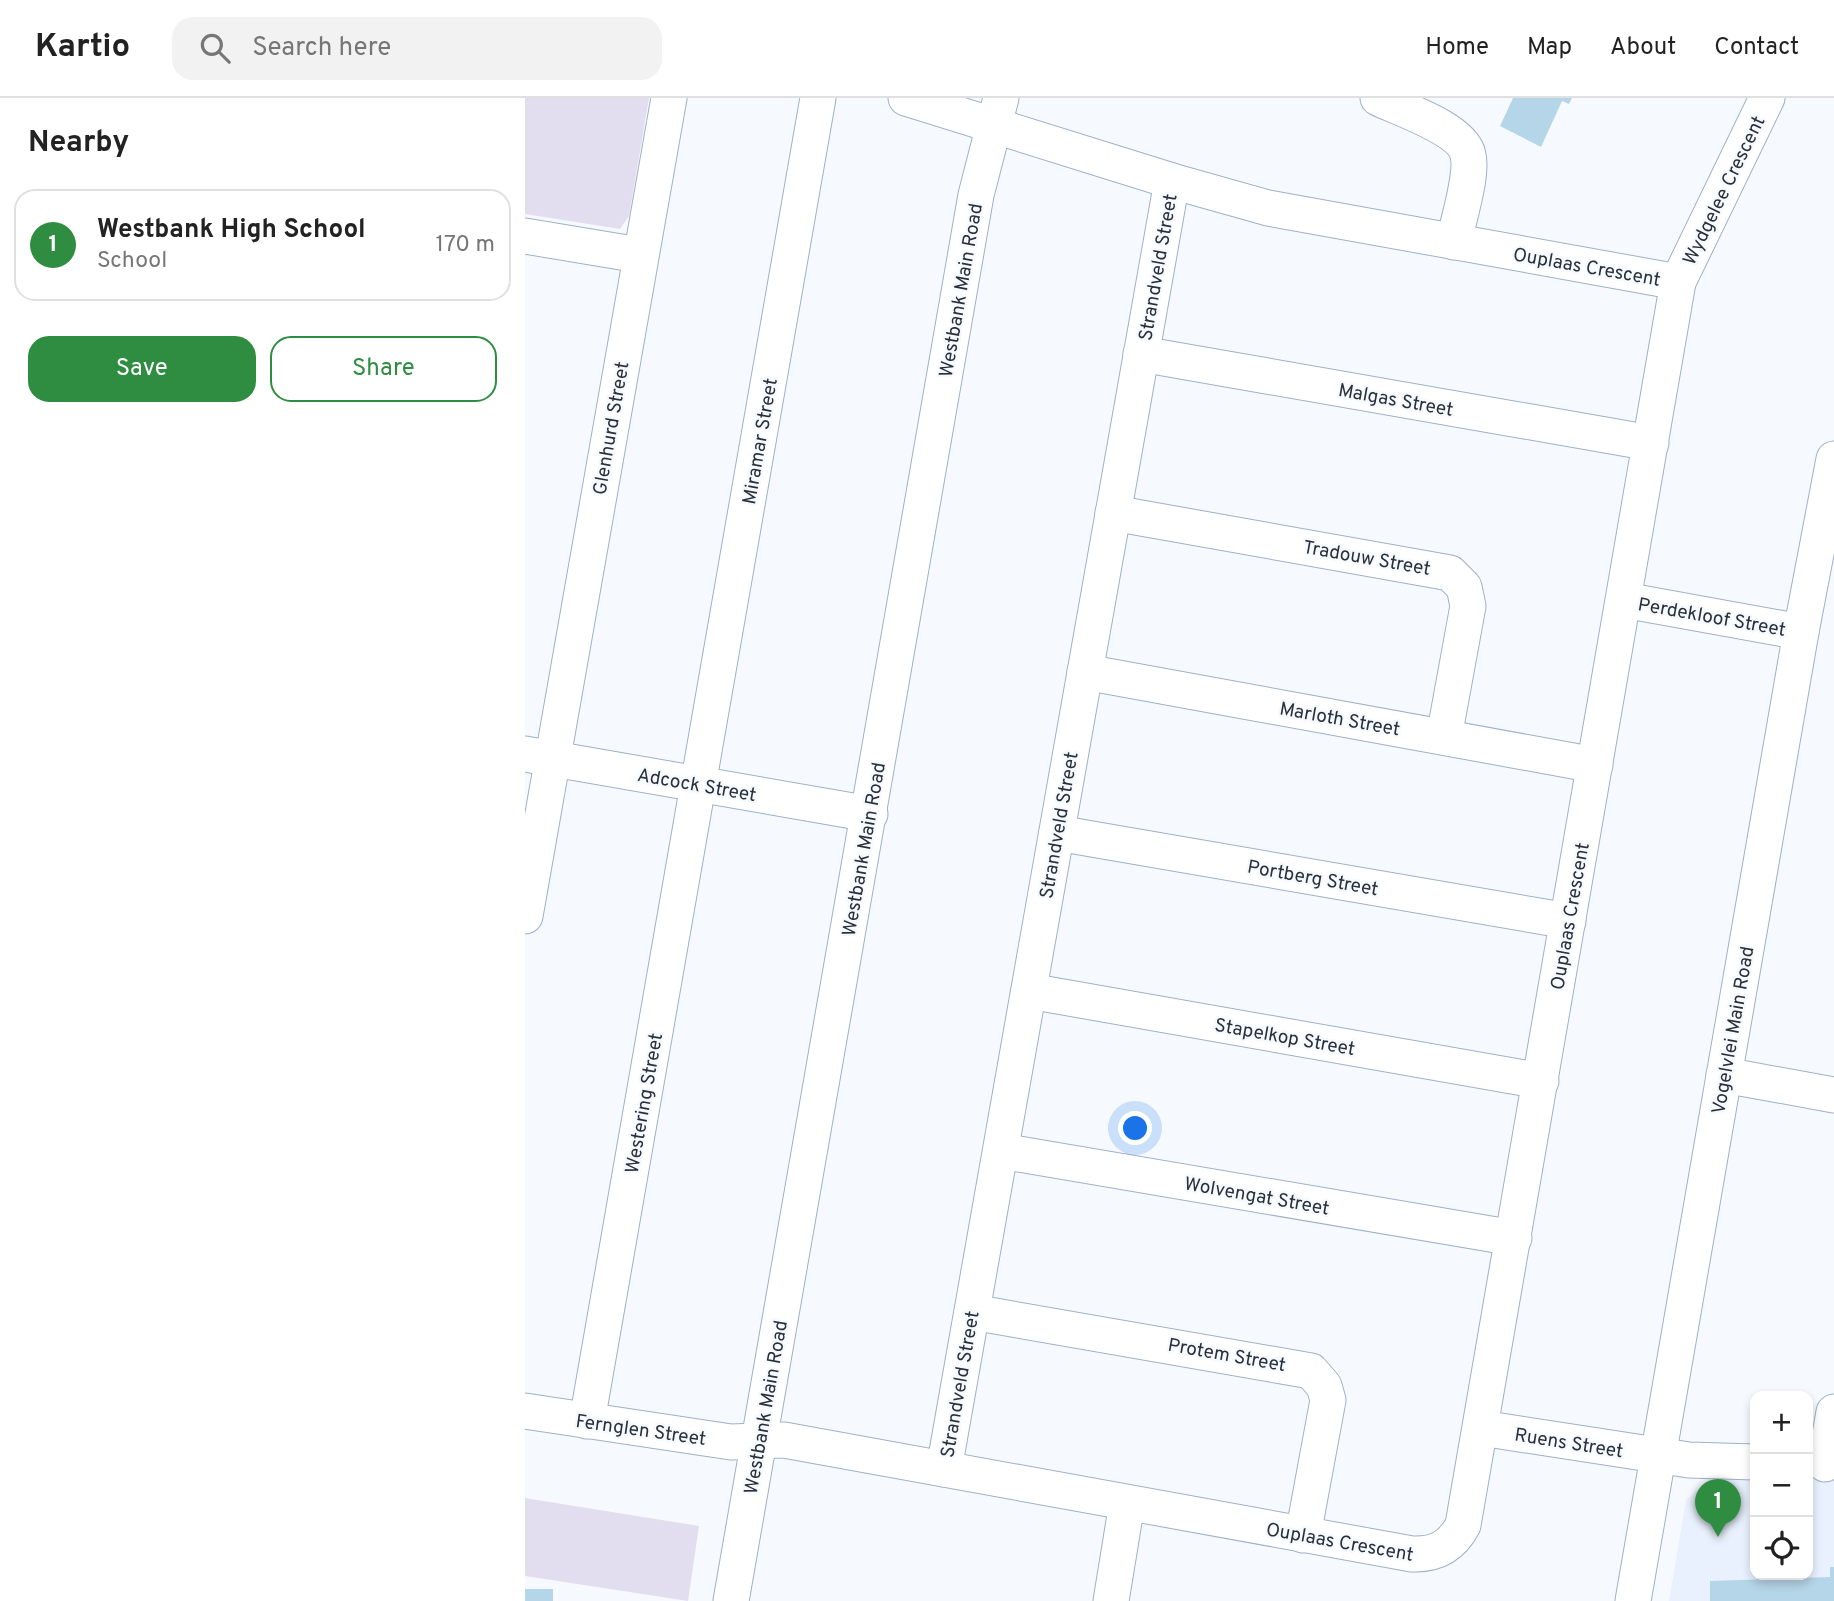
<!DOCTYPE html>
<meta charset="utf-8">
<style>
body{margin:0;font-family:Overpass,sans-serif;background:#f2f2f2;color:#222}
.controls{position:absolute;right:21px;bottom:21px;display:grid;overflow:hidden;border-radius:14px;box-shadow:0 4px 10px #0003}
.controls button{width:63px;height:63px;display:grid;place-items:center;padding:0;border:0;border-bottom:2px solid #e0e0e0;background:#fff;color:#222;font:35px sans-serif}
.you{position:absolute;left:611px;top:1031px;width:24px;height:24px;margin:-18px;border:5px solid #fff;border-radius:50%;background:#1a73e8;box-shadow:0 0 0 10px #1a73e833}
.badge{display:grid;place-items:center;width:46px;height:46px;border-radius:50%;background:#2e8d40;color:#fff;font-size:23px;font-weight:700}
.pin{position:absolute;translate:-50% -58px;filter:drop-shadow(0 2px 4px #0008)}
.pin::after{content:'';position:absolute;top:37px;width:24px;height:21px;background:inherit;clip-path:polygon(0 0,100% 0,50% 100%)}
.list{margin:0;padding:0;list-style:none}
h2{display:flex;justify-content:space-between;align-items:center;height:91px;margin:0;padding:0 28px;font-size:30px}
h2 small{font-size:23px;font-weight:400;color:#767676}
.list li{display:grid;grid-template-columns:46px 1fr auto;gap:21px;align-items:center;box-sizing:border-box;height:112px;margin:0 14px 14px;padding:0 14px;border:2px solid #e0e0e0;border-radius:21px}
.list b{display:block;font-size:26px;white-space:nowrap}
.list p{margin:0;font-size:23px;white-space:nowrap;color:#767676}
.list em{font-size:23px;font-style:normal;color:#767676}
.actions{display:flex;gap:14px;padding:21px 28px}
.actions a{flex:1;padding:16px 0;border:2px solid #2e8d40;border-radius:21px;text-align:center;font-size:24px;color:#2e8d40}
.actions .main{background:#2e8d40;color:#fff}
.icon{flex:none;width:38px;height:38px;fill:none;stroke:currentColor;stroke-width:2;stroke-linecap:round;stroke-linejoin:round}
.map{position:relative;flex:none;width:1309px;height:1503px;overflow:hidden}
header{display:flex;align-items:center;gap:42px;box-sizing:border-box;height:98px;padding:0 35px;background:#fff;border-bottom:2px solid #e0e0e0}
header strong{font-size:33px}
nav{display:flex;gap:38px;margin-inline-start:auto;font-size:24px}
.search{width:490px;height:63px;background:#f2f2f2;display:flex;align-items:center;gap:18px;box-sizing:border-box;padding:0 24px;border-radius:21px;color:#767676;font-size:26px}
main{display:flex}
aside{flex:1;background:#fff}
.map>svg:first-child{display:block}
</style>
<header>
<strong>Kartio</strong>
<div class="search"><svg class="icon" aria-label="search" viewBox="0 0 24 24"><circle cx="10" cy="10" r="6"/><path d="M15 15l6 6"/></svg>Search here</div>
<nav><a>Home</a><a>Map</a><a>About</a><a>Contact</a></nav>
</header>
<main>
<aside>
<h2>Nearby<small></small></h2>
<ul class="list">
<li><span class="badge">1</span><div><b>Westbank High School</b><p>School</p></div><em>170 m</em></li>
</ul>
<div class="actions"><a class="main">Save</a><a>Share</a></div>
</aside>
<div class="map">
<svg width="1309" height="1503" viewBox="0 0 1309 1503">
<rect width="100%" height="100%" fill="#f6faff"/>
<path fill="#e8f1fd" d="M 1184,1382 L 1230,1382 L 1230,1477 L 1283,1477 L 1283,1382 L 1309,1382 L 1309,1503 L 1144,1503 L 1161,1402 Z"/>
<g fill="#e3ddf0">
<path d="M 0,0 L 124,0 L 104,118 L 95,131 L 0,116 Z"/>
<path d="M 0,1400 L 174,1428 L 163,1503 L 0,1478 Z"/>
</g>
<g fill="#b5d5e8">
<path d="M 988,0 L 1047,0 L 1044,6 L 1037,3 L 1016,49 L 975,28 Z"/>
<path d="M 1305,1469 L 1309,1469 L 1309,1503 L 1185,1503 L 1185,1483 L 1305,1479 Z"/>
<rect x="0" y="1491" width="28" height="12"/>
</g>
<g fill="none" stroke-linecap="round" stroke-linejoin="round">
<defs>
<g id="minor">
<path d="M 853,0 C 876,11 938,31 943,57 C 948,77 933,122 929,144"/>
<path d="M 0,138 L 114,157"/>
<path d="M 1153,184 L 1242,0"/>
<path d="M 616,256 L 1126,345"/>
<path d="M 588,415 L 925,475 L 939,489 L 943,508 L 919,639"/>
<path d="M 1099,502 L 1276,534"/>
<path d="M 560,574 L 1070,667"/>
<path d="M 0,656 L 345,716"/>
<path d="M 532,735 L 1043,823"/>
<path d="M 0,818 L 144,0"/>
<path d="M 504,893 L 1016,983"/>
<path d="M 1199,977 L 1309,997"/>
<path d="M 476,1053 L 989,1140"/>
<path d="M 447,1214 L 786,1273 L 799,1288 L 803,1302 L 778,1437"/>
<path d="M 0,1313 L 206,1344 L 259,1342 L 887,1456 C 912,1457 927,1448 938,1427 L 1153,184 L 743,110 L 647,83 L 381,0"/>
<path d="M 62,1323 L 293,0"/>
<path d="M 956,1330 L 1164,1362 L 1230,1364"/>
<path d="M 1300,1366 L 1309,1314"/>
<path d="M 419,1371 L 647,83"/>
<path d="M 206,1503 L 451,97 L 476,0"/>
<path d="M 586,1503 L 602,1405"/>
<path d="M 1108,1503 L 1276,534 L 1309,361"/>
</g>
</defs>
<use href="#minor" stroke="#9fb0c7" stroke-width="37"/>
<path stroke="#a4a9b0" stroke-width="4.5" stroke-dasharray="5 3.5" stroke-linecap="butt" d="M 1270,1479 L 1270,1477"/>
<use href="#minor" stroke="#fff" stroke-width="35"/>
</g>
<g text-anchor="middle" stroke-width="5" stroke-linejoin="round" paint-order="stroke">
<g font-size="19" fill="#2a3039" stroke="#f6faff">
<text transform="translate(1198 92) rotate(-64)" y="7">Wydgelee Crescent</text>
<text transform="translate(1062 168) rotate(10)" y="7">Ouplaas Crescent</text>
<text transform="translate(632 169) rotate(-80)" y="7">Strandveld Street</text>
<text transform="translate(435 192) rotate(-80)" y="7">Westbank Main Road</text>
<text transform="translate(871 301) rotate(10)" y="7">Malgas Street</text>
<text transform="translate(85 330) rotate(-80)" y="7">Glenhurd Street</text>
<text transform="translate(234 343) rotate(-80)" y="7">Miramar Street</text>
<text transform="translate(842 459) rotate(10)" y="7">Tradouw Street</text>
<text transform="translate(1187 518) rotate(10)" y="7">Perdekloof Street</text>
<text transform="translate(815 620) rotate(10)" y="7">Marloth Street</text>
<text transform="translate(172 686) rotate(10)" y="7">Adcock Street</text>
<text transform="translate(533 727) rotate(-80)" y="7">Strandveld Street</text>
<text transform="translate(338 751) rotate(-80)" y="7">Westbank Main Road</text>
<text transform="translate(788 779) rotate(10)" y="7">Portberg Street</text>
<text transform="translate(1044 818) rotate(-80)" y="7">Ouplaas Crescent</text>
<text transform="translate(1207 932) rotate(-80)" y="7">Vogelvlei Main Road</text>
<text transform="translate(760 938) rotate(10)" y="7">Stapelkop Street</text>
<text transform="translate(118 1005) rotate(-80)" y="7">Westering Street</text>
<text transform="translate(732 1097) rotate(10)" y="7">Wolvengat Street</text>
<text transform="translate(702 1256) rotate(10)" y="7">Protem Street</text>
<text transform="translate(434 1286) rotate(-80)" y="7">Strandveld Street</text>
<text transform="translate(240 1309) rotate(-80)" y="7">Westbank Main Road</text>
<text transform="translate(116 1331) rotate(8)" y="7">Fernglen Street</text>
<text transform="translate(1044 1344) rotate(9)" y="7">Ruens Street</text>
<text transform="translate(815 1443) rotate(10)" y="7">Ouplaas Crescent</text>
</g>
</g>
</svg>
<div class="controls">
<button>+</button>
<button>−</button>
<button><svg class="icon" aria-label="locate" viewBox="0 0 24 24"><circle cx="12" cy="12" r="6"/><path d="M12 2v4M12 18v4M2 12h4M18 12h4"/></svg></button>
</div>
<div class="you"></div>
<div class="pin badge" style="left:1193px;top:1439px">1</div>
</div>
</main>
